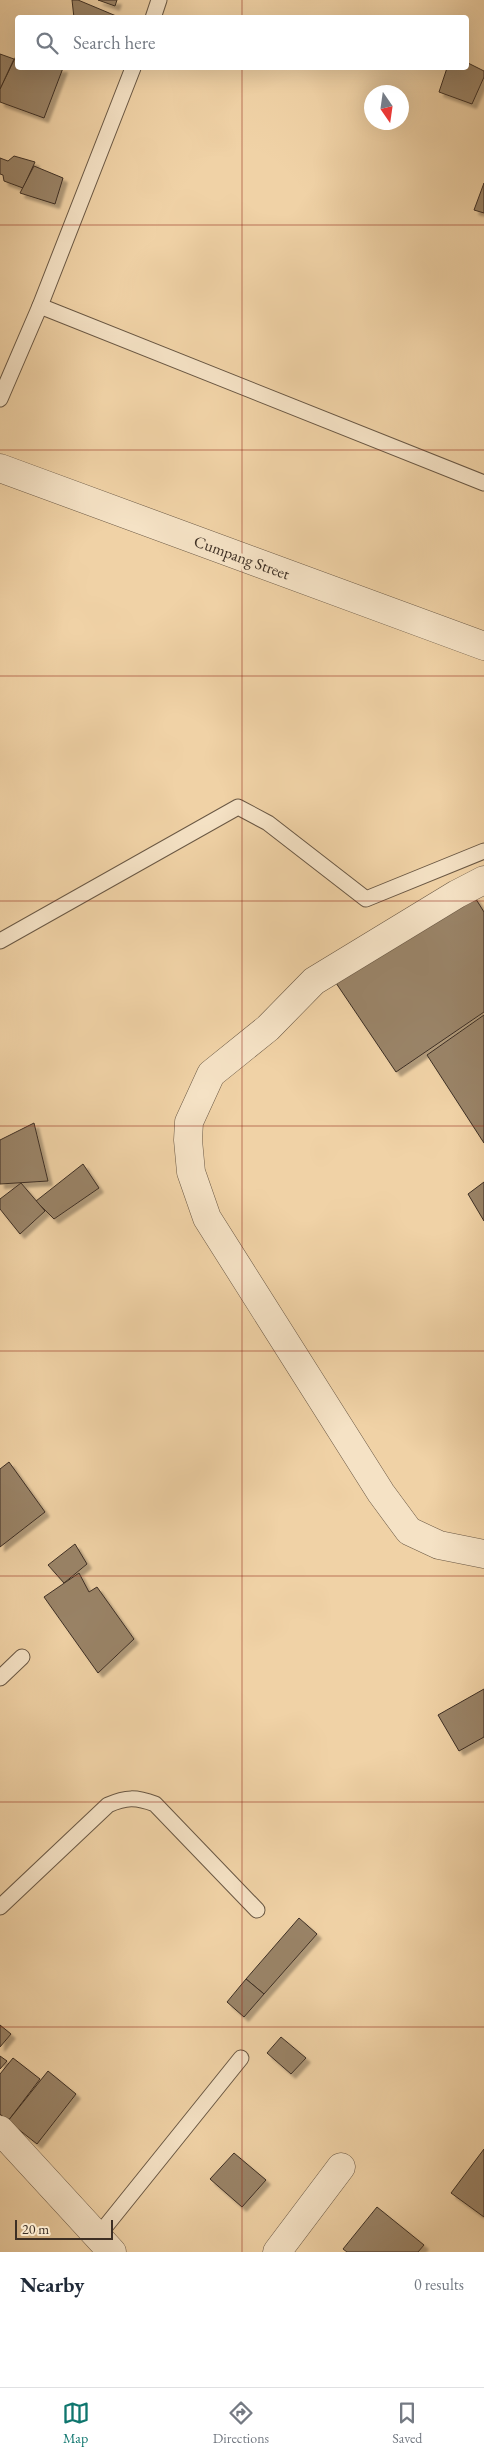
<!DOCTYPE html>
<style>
body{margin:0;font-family:"EB Garamond",serif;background:#f6f6f7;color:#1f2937}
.compass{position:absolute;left:364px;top:85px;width:45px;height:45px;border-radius:50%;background:#fff;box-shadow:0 5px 20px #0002;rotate:167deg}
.scale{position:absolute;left:15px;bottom:12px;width:98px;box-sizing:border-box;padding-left:5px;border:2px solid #3d2f24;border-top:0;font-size:14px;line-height:18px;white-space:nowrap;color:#3d2f24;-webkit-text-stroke:4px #f5e2c5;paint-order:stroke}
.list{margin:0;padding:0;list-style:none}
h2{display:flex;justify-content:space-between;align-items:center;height:65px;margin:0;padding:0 20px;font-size:21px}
h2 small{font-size:16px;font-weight:400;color:#747a83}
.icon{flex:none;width:28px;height:28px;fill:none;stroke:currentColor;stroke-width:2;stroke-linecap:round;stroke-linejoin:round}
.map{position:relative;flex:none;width:484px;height:2252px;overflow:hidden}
.search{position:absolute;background:#fff;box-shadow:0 5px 20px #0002;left:15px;right:15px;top:15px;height:55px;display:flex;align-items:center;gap:12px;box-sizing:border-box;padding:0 18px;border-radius:5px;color:#747a83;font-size:19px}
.sheet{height:135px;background:#fff}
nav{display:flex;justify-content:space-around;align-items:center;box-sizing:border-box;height:70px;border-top:1px solid #e0e1e3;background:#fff;font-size:14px;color:#747a83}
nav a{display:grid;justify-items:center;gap:2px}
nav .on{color:#0f766e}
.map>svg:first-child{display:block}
</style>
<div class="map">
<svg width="484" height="2252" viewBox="0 0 484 2252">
<defs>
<filter id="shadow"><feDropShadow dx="4.5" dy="4.5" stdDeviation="1" flood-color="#0004"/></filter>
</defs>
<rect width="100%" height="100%" fill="#f0d2a6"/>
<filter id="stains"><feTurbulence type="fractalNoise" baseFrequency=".004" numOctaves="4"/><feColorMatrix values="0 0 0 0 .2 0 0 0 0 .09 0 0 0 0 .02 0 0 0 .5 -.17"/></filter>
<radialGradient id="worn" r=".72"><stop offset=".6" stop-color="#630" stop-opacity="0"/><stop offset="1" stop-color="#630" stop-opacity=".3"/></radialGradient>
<g fill="#9a8468" stroke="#3d2f24" filter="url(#shadow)">
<path d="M 72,0 L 78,0 L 121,18 L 74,18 Z"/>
<path d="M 98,0 L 117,0 L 115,6 Z"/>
<path d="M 18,52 L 18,68 L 63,68 L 44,118 L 0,102 L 0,89 Z"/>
<path d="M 0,54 L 14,59 L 0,89 Z"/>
<path d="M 466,62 L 484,71 L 484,77 L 472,104 L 439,92 L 447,68 L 466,68 Z"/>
<path d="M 14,156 L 35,162 L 23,188 L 4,181 L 3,175 L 0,174 L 0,158 L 8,161 Z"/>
<path d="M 34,166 L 63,178 L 55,204 L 20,193 Z"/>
<path d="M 484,183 L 484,213 L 474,210 Z"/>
<path d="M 474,896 L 484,912 L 484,1012 L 396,1072 L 336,983 Z"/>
<path d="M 484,1015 L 484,1143 L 427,1055 Z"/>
<path d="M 34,1123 L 48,1181 L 0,1184 L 0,1140 Z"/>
<path d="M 83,1164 L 99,1188 L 54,1219 L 36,1201 Z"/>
<path d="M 484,1182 L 484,1221 L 468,1194 Z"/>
<path d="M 21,1183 L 45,1211 L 20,1234 L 0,1209 L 0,1199 Z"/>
<path d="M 9,1462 L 45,1512 L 0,1547 L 0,1469 Z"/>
<path d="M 75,1544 L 87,1564 L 64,1583 L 48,1565 Z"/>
<path d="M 79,1573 L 89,1592 L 97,1587 L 134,1639 L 98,1673 L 44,1597 Z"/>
<path d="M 484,1689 L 484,1737 L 459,1751 L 438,1715 Z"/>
<path d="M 299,1918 L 317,1934 L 264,1994 L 246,1979 Z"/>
<path d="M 246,1979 L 264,1994 L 244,2017 L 227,2002 Z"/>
<path d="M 0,2025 L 11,2034 L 0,2047 Z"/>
<path d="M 281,2037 L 306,2058 L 291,2074 L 267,2053 Z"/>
<path d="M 0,2056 L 7,2061 L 0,2069 Z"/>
<path d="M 13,2058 L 40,2079 L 8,2121 L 0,2114 L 0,2074 Z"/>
<path d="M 48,2071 L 76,2094 L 37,2144 L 8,2121 Z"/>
<path d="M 484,2149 L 484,2217 L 451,2193 Z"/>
<path d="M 234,2153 L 266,2180 L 242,2207 L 210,2179 Z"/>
<path d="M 377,2207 L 424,2245 L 418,2252 L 347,2252 L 343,2249 Z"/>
</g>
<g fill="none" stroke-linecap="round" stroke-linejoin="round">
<defs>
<g id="service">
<path d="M 153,18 L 159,0"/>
<path d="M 40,306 L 484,483"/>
<path d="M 0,399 L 40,306 L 133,68"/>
<path d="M 0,941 L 238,807 L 268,823 L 366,899 L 484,851"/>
<path d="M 0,1678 L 22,1657"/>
<path d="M 0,1907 L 108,1805 C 126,1797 136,1797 155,1804 L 257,1910"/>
<path d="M 97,2237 L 241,2058"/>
</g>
<g id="minor">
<path d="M 484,880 L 457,894 L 314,981 L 268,1028 L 211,1074 L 189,1122 L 188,1140 L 191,1172 L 207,1218 L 381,1493 L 409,1531 L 439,1545 L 484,1554"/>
<path d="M 0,2130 L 112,2252"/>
<path d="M 277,2252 L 341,2167"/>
</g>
<path id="tertiary" d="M 0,468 L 484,646"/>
</defs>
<use href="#service" stroke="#6a5844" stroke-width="17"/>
<use href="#minor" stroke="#6a5844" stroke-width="29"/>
<use href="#tertiary" stroke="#6a5844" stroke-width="29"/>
<use href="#service" stroke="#f5e2c5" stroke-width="15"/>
<use href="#minor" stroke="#f5e2c5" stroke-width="28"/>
<use href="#tertiary" stroke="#f5e2c5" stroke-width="28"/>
</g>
<path fill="none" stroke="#8f2418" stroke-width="1" stroke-opacity="0.55" d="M 242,0 L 242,18M 242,68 L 242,2252M 0,225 L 484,225M 0,450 L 484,450M 0,676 L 484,676M 0,901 L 484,901M 0,1126 L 484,1126M 0,1351 L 484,1351M 0,1576 L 484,1576M 0,1802 L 484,1802M 0,2027 L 484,2027"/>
<g text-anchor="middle" stroke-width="5" stroke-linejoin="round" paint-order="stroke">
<g font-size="16" fill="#3d2f24" stroke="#f5e2c5">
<text transform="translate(242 557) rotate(20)" y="6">Cumpang Street</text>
</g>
</g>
<rect width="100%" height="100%" filter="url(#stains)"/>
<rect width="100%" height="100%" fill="url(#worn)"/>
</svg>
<svg class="compass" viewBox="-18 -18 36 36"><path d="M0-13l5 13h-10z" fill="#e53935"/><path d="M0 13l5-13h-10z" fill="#747a83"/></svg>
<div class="scale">20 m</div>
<div class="search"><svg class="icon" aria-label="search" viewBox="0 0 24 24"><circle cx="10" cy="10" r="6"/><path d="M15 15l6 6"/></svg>Search here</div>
</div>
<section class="sheet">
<h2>Nearby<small>0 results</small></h2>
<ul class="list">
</ul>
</section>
<nav>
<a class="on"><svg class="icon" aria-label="map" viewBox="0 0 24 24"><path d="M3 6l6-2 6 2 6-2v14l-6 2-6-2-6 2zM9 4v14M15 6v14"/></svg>Map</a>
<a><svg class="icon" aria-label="directions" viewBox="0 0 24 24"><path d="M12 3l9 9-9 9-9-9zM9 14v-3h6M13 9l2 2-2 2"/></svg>Directions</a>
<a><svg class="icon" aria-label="saved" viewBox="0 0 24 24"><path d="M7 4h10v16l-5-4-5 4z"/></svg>Saved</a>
</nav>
